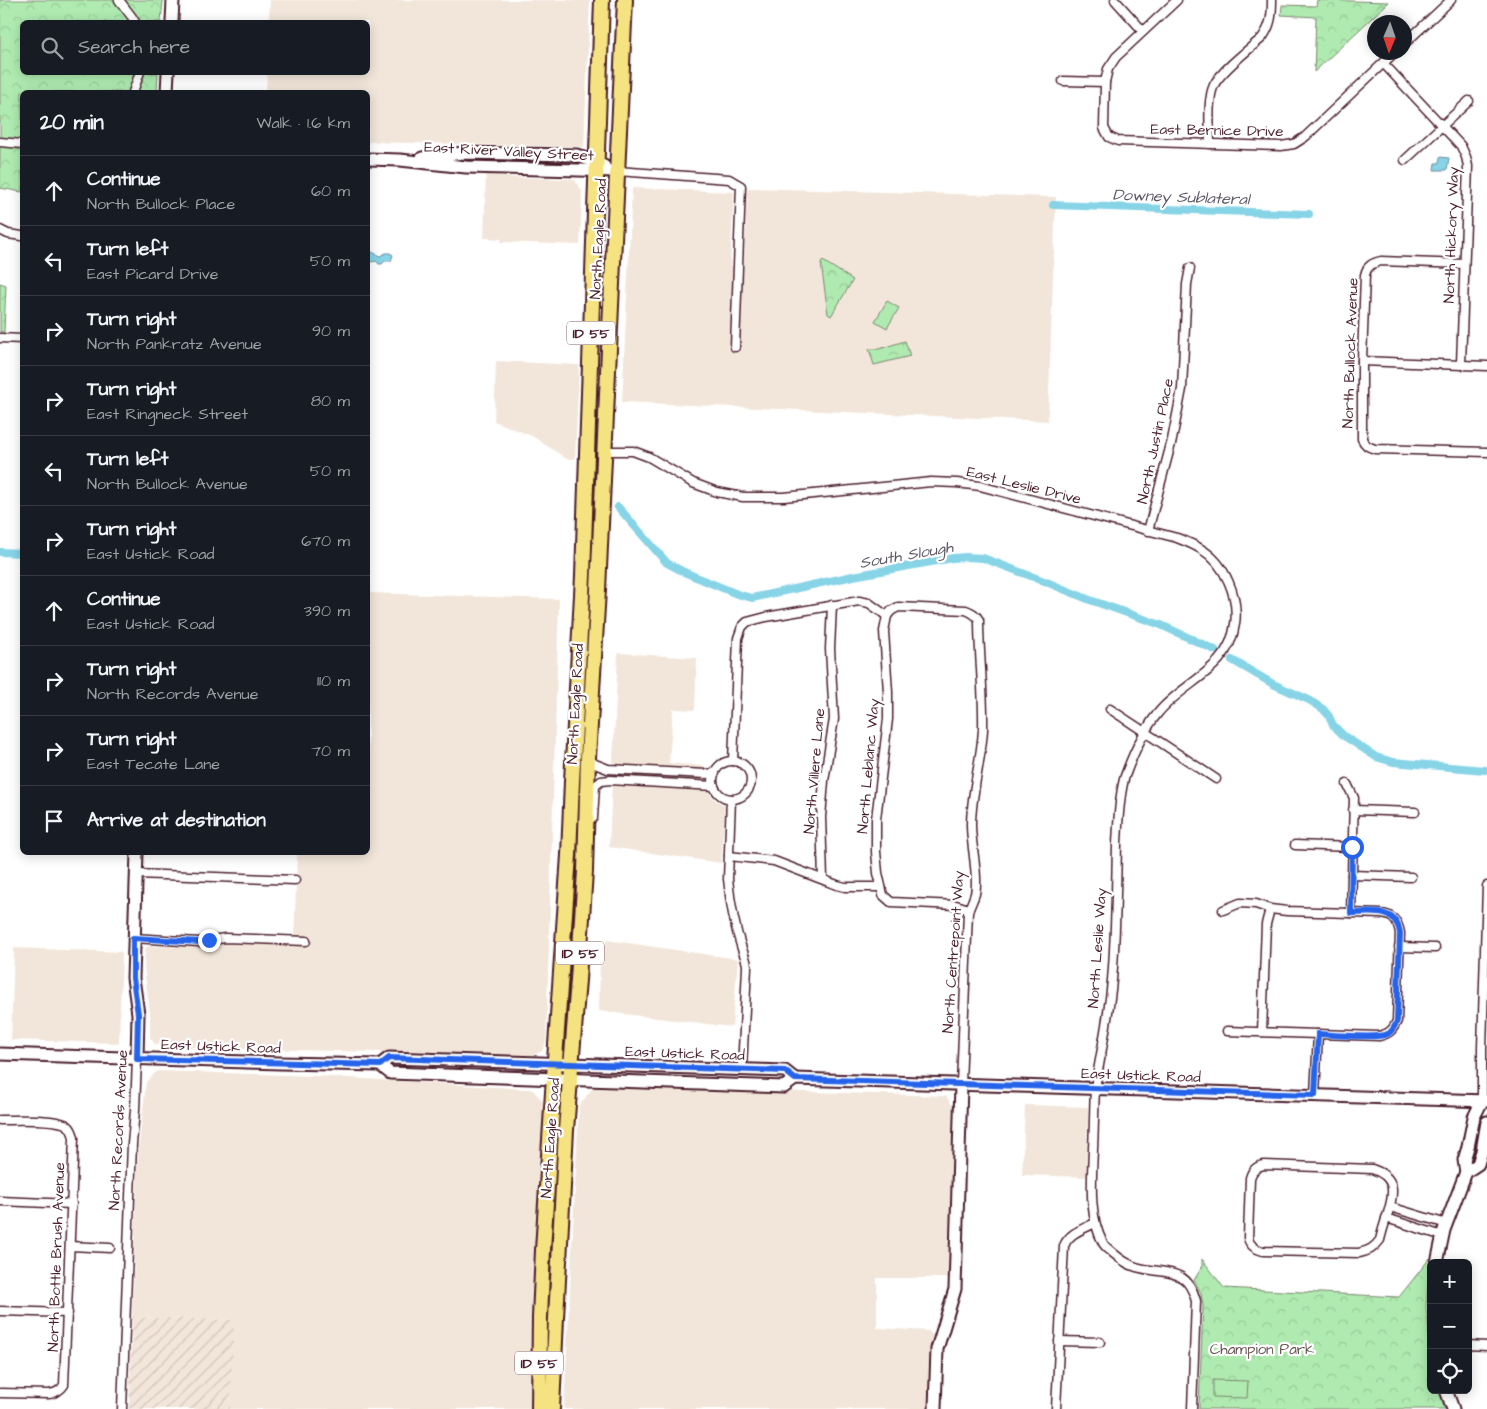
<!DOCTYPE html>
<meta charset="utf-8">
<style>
body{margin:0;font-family:"Architects Daughter",sans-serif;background:#242831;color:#f1f3f6}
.controls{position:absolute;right:15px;bottom:15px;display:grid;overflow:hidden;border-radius:8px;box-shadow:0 2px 12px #0003}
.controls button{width:45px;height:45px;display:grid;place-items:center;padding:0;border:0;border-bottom:1px solid #363941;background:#171b24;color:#f1f3f6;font:25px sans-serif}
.compass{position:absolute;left:1367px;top:15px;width:45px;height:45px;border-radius:50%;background:#171b24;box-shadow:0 2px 12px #0003;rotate:182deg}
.stop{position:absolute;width:15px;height:15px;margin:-11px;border:4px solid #2563eb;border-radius:50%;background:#fff}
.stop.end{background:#2563eb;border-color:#fff;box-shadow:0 1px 5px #0008}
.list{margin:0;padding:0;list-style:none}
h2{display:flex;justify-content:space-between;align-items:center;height:65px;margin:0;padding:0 20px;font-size:21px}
h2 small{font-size:16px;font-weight:400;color:#9ea1a6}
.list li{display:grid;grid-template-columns:32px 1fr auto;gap:15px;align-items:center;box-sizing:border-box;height:70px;padding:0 20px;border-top:1px solid #363941}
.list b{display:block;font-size:19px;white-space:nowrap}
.list p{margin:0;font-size:16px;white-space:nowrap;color:#9ea1a6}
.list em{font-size:16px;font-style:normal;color:#9ea1a6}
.icon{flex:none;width:28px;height:28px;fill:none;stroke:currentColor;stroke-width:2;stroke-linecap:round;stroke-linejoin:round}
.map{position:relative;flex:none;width:1487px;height:1409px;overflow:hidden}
.search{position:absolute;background:#171b24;box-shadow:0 2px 12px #0003;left:20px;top:20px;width:350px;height:55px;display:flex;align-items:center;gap:12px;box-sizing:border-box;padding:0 18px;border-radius:8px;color:#9ea1a6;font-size:19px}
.panel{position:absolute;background:#171b24;box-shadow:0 2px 12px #0003;left:20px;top:90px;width:350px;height:765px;border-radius:8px}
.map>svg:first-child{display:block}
</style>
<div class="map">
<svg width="1487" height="1409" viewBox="0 0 1487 1409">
<defs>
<pattern id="industrial-furrows" width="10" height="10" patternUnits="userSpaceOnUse" patternTransform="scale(1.25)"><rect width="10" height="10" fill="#f2e6da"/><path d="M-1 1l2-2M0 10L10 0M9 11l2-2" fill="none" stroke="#d1c5bb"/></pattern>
<pattern id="forest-crowns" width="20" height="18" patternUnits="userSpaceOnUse" patternTransform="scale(1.25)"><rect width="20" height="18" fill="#afebb0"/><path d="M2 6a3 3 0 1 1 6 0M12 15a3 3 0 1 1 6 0" fill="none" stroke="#98c998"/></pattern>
</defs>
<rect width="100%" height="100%" fill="#fff"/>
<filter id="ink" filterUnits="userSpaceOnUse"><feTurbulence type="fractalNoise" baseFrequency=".02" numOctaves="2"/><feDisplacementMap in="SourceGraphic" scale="10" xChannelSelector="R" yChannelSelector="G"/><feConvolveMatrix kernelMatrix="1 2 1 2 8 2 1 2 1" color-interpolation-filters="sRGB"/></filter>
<g filter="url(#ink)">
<g fill="#f2e6da">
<path d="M 270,0 L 590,0 L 584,147 L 368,142 L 368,92 L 266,92 L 267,73 L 368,72 L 368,22 L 269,22 Z"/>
<path d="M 486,172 L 505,177 L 571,179 L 575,180 L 582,191 L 580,245 L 501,242 L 501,239 L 484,238 Z"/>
<path d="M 632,188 L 734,192 L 730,266 L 744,267 L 747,188 L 1056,197 L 1048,421 L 622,402 Z"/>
<path d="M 496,361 L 579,365 L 575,459 L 567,459 L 532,436 L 494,421 Z"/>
<path d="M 368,593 L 559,599 L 546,1042 L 542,1051 L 532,1056 L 175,1047 L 175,1045 L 155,1044 L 150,1038 L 150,1013 L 144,968 L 145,949 L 148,946 L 200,947 L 222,943 L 294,944 L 297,853 L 368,852 Z"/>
<path d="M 618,653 L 697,658 L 695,710 L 673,709 L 669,763 L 704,766 L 703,789 L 708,790 L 714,799 L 725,806 L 721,863 L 609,847 Z"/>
<path d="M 607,940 L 738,959 L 732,1027 L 599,1011 L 600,952 Z"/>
<path d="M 14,948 L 122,952 L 119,1043 L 11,1040 Z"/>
<path d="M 157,1071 L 316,1076 L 528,1089 L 533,1090 L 544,1103 L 530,1409 L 230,1409 L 233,1320 L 132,1317 L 138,1154 L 146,1082 Z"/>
<path d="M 594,1086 L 946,1096 L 953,1107 L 949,1278 L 877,1278 L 877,1328 L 929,1331 L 933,1336 L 931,1349 L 928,1409 L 564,1409 L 579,1106 Z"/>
<path d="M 1025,1105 L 1088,1107 L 1086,1177 L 1022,1175 Z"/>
</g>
<path fill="url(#industrial-furrows)" d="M 132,1317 L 234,1320 L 230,1409 L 129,1409 Z"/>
<g fill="url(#forest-crowns)" stroke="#7c856e">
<path d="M 0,0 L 163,0 L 161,22 L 22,22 L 22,72 L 158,73 L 157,92 L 22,92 L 22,192 L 0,188 Z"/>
<path d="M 1317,0 L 1389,2 L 1314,72 L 1316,17 L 1281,15 L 1282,5 L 1316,6 Z"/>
<path d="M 823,261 L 853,280 L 831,316 L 828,314 L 821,263 Z"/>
<path d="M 0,283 L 6,285 L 4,332 L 0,332 Z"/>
<path d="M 905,341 L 910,356 L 874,365 L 869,349 L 879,349 Z"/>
<path d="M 1430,1258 L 1426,1307 L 1431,1351 L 1431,1390 L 1439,1390 L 1445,1409 L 1199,1409 L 1203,1306 L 1201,1293 L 1194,1280 L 1202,1267 L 1202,1259 L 1224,1288 L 1399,1297 Z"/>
</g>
<g fill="#afebb0" stroke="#7c856e">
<path d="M 887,301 L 899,308 L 887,328 L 875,321 Z"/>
<path d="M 1213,1380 L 1248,1381 L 1247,1398 L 1213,1397 Z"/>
</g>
<g fill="#87d4e7" stroke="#6f8c9c">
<path d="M 1440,157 L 1449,158 L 1447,170 L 1434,170 L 1435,163 L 1439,163 Z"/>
<path d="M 372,252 L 380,256 L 386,253 L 390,253 L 393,255 L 391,261 L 385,261 L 382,264 L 379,264 L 376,261 L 372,262 L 369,260 L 369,254 Z"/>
</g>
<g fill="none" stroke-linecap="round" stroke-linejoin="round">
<g stroke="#87d4e7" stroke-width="8">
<path d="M 1053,205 L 1309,214"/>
<path d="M 618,507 L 667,563 L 684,572 L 737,594 L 752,598 L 853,576 L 953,558 L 966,557 L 983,558 L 1044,581 L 1090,600 L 1161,625 L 1215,650"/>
<path d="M 0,552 L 22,553"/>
<path d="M 1232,660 L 1273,684 L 1309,700 L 1323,709 L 1329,716 L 1333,725 L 1344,736 L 1376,757 L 1393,762 L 1485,770"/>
</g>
<defs>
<g id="street">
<path d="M 119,0 L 132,17 L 135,22"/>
<path d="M 1115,0 L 1143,31"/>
<path d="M 1177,0 L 1116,57 L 1108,69 L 1105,82 L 1104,128 L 1109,137 L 1118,141 L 1281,146 L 1294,144 L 1305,137 L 1395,52"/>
<path d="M 1404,44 L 1451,0"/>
<path d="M 1384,64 L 1461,146 L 1466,157 L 1468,166 L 1461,364"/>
<path d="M 1063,81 L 1105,82"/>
<path d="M 133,92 L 140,72"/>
<path d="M 0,142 L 22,144"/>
<path d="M 1210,144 C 1210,128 1207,100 1214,85 C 1221,71 1249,49 1262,38 C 1271,26 1272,15 1272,0"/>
<path d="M 1405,160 L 1469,101"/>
<path d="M 617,171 L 729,179 L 741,186 L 735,347"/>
<path d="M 0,230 L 8,234 L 22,236"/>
<path d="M 1464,264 L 1381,261 C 1372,263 1367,266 1365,275 L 1362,361 L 1362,439 C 1365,445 1368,447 1375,449 L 1487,452"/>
<path d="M 0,338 L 22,339"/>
<path d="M 1362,361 L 1487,366"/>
<path d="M 603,451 L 633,451 L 649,457 L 693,483 L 717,492 L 743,497 L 784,497 L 931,482 L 957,483 L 980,486 L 1177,538 C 1185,541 1193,544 1201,549 C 1225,563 1239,597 1235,624 C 1229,671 1184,681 1158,713 C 1143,731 1133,754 1125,776 C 1119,794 1118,825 1117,844 C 1116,889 1116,935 1112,980 C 1109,1016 1101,1052 1095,1088 C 1094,1109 1094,1129 1093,1149 C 1092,1179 1088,1215 1103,1243 C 1105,1247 1110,1250 1113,1253 C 1120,1259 1127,1264 1136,1267 C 1163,1275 1187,1265 1196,1301 L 1192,1409"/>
<path d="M 1148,531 L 1172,440 L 1182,389 L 1187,284 L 1190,268"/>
<path d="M 1110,709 L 1216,779"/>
<path d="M 588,758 L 595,764 L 608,769 L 706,774 L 715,773"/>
<path d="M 733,761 L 738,638 L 742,627 L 747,622 L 766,617 L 859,601 L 869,603 L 887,616"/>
<circle cx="732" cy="780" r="19"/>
<path d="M 1347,784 L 1354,798 L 1351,913"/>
<path d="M 731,799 L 728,879 C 730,900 735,928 742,949 C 744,955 747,960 747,967 L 742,1070"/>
<path d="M 1353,810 L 1415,812"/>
<path d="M 593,818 L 595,786 L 601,781 L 610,780 L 714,786"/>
<path d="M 1295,845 L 1352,847"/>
<path d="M 729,856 L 774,861 L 837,885 L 845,887 L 881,887"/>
<path d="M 136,874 L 295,880"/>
<path d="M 1352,875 L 1411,877"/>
<path d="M 823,879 L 821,817 L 824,781 L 834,719 L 830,649 L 832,605"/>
<path d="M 1223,910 L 1240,903 L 1256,904 L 1270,909 L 1287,911 L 1381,914 C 1393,915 1398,921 1400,933 L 1397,1021 C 1393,1030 1389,1034 1379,1036 L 1227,1031"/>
<path d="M 133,938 L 199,942 L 225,938 L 306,941"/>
<path d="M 1399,947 L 1435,948"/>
<path d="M 1262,1032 L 1266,924 L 1270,909"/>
<path d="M 961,1084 L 968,912 C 970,906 973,900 975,894 C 979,876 971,846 971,825 C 971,794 981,762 983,730 C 984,693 979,657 979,620 C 976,614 971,612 966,610 L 898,607 L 891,611 L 887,616 L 884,631 L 888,692 L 888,719 L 876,819 L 876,852 L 878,873 L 883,895 L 891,902 L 956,905 L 969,909"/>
<path d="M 1315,1095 L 1318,1034"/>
<path d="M 1482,1101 L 1482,1048 L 1487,886"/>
<path d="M 0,1120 C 15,1120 56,1118 67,1125 C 71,1128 73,1132 74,1138 L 64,1385 C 60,1391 56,1393 49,1394 L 0,1393"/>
<path d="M 1264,1165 L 1372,1169 C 1397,1177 1394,1193 1388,1213 C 1385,1222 1382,1231 1380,1240 C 1374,1248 1369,1251 1359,1253 L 1263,1251 C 1255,1249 1250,1246 1248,1238 L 1250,1178 C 1252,1171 1256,1166 1264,1165 Z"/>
<path d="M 0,1201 L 72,1204"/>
<path d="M 1390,1207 L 1447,1224"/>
<path d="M 1386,1218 L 1443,1236"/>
<path d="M 70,1246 L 110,1248"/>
<path d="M 0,1311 L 68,1313"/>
<path d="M 1059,1341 L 1100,1342"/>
<path d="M 1468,1345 L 1487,1346"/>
<path d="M 122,1409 L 132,1144 L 135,1110 L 137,1059"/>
<path d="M 1056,1409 L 1064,1246 C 1069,1233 1083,1229 1095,1223"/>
</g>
<g id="secondary">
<path d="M 172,22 L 173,0"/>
<path d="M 167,92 L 168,72"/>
<path d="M 422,158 L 463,153 L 577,155 L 604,166"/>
<path d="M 368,159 L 400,160 L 466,167 L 617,171"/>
<path d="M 137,852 L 133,978 L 138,1014 L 137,1059"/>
<path d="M 0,1054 L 280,1063 L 380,1065 L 389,1058 L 785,1071 L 795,1079"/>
<path d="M 380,1065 L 390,1073 L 784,1087 L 795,1079 L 1487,1101"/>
<path d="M 1482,1101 L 1474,1117 L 1468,1147 L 1464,1160 L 1466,1172 L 1478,1164 L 1482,1151 L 1487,1122"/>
<path d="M 1437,1263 L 1444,1230 L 1466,1172"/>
<path d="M 1446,1390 L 1453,1409"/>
<path d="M 935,1409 L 937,1349 L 955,1289 L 961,1084"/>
</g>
<g id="highway">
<path d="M 539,1409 L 540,1318 L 543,1250 L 556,1045 L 569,855 L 572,781 L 583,576 L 602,0"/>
<path d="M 552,1409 L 556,1318 L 566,1130 L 578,980 L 585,871 L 588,758 L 598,590 L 625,0"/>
</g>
</defs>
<use href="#street" stroke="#4a1f2b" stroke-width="11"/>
<use href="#secondary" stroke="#4a1f2b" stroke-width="15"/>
<use href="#highway" stroke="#4a1f2b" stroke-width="18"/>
<use href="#street" stroke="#fff" stroke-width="8"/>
<use href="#secondary" stroke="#fff" stroke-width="11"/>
<use href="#highway" stroke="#f5e382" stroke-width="14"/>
</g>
</g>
<g fill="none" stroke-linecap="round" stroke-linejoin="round" filter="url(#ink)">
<path stroke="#2563eb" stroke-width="6" d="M 209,940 L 200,942 L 133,938 L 133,978 L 138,1014 L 137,1059 L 380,1065 L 389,1058 L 785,1071 L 795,1079 L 1315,1095 L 1318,1034 C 1332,1035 1378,1039 1388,1034 C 1393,1031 1395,1026 1397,1021 L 1400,933 C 1396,907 1371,913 1351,913 L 1352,847"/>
</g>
<g text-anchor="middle" stroke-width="4.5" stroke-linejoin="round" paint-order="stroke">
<g fill="#fff" stroke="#80626b" stroke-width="1">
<rect x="567" y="321.5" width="48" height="23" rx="4"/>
<rect x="556" y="941.5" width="48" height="23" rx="4"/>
<rect x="515" y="1351.5" width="48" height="23" rx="4"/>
</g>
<g font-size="14" font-weight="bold" fill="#4a1f2b">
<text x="591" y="338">ID 55</text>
<text x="580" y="958">ID 55</text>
<text x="539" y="1368">ID 55</text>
</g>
<g font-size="15" fill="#4a1f2b" stroke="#fff">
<text transform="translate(1217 130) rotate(1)" y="5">East Bernice Drive</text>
<text transform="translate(509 151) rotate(3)" y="5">East River Valley Street</text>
<text transform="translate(1451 235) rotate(-88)" y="5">North Hickory Way</text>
<text transform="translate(598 239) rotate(-87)" y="5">North Eagle Road</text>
<text transform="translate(1350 353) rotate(-88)" y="5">North Bullock Avenue</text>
<text transform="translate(1155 441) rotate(-78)" y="5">North Justin Place</text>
<text transform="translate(1024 485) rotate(14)" y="5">East Leslie Drive</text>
<text transform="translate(575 704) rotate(-87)" y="5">North Eagle Road</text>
<text transform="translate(868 766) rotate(-85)" y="5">North Leblanc Way</text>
<text transform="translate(814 771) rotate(-85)" y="5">North Villere Lane</text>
<text transform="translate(1097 948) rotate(-86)" y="5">North Leslie Way</text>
<text transform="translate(953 952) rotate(-86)" y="5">North Centrepoint Way</text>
<text transform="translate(221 1046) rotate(2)" y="5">East Ustick Road</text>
<text transform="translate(685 1053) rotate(2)" y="5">East Ustick Road</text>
<text transform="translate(1141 1075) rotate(2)" y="5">East Ustick Road</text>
<text transform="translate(118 1130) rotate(-87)" y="5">North Records Avenue</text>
<text transform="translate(550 1138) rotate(-86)" y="5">North Eagle Road</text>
<text transform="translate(56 1257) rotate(-88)" y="5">North Bottle Brush Avenue</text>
</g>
<g font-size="15" fill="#63524c" stroke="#fff">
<text x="1262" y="1354">Champion Park</text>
</g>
<g font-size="16" font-style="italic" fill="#5c5563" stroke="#fff">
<text transform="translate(1181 196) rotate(2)" y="6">Downey Sublateral</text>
<text transform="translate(906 554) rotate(-10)" y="6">South Slough</text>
</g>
</g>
</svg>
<div class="controls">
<button>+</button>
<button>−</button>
<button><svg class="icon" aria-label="locate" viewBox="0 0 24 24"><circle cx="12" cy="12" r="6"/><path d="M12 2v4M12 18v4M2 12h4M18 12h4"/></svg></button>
</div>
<svg class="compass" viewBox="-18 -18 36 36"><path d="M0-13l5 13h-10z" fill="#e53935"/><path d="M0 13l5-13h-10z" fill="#9ea1a6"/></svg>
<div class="stop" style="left:1352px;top:847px"></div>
<div class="stop end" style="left:209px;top:940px"></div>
<div class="search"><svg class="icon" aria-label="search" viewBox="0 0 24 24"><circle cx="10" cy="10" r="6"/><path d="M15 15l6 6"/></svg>Search here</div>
<section class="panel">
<h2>20 min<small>Walk · 1.6 km</small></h2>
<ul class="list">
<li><svg class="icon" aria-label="ahead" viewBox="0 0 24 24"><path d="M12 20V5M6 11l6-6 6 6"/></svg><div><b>Continue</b><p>North Bullock Place</p></div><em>60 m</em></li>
<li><svg class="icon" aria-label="left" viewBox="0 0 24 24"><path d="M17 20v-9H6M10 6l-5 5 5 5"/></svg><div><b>Turn left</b><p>East Picard Drive</p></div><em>50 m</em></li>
<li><svg class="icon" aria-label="right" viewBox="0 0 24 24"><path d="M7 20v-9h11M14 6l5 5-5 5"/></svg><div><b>Turn right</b><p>North Pankratz Avenue</p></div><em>90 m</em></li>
<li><svg class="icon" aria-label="right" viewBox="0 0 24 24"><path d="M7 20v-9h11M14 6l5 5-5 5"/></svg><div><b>Turn right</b><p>East Ringneck Street</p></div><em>80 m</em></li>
<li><svg class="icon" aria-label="left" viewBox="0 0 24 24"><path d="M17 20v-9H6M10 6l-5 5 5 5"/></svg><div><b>Turn left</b><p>North Bullock Avenue</p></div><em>50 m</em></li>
<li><svg class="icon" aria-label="right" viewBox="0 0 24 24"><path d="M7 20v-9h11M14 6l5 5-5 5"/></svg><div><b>Turn right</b><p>East Ustick Road</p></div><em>670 m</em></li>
<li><svg class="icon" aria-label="ahead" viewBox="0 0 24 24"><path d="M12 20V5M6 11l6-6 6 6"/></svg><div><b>Continue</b><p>East Ustick Road</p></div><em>390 m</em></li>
<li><svg class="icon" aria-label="right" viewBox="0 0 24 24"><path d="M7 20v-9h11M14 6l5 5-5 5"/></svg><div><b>Turn right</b><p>North Records Avenue</p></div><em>110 m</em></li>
<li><svg class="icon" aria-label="right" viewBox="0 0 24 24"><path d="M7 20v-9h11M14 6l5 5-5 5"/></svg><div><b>Turn right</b><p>East Tecate Lane</p></div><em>70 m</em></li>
<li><svg class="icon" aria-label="arrive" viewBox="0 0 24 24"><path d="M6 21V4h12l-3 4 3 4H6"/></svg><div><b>Arrive at destination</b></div></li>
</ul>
</section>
</div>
